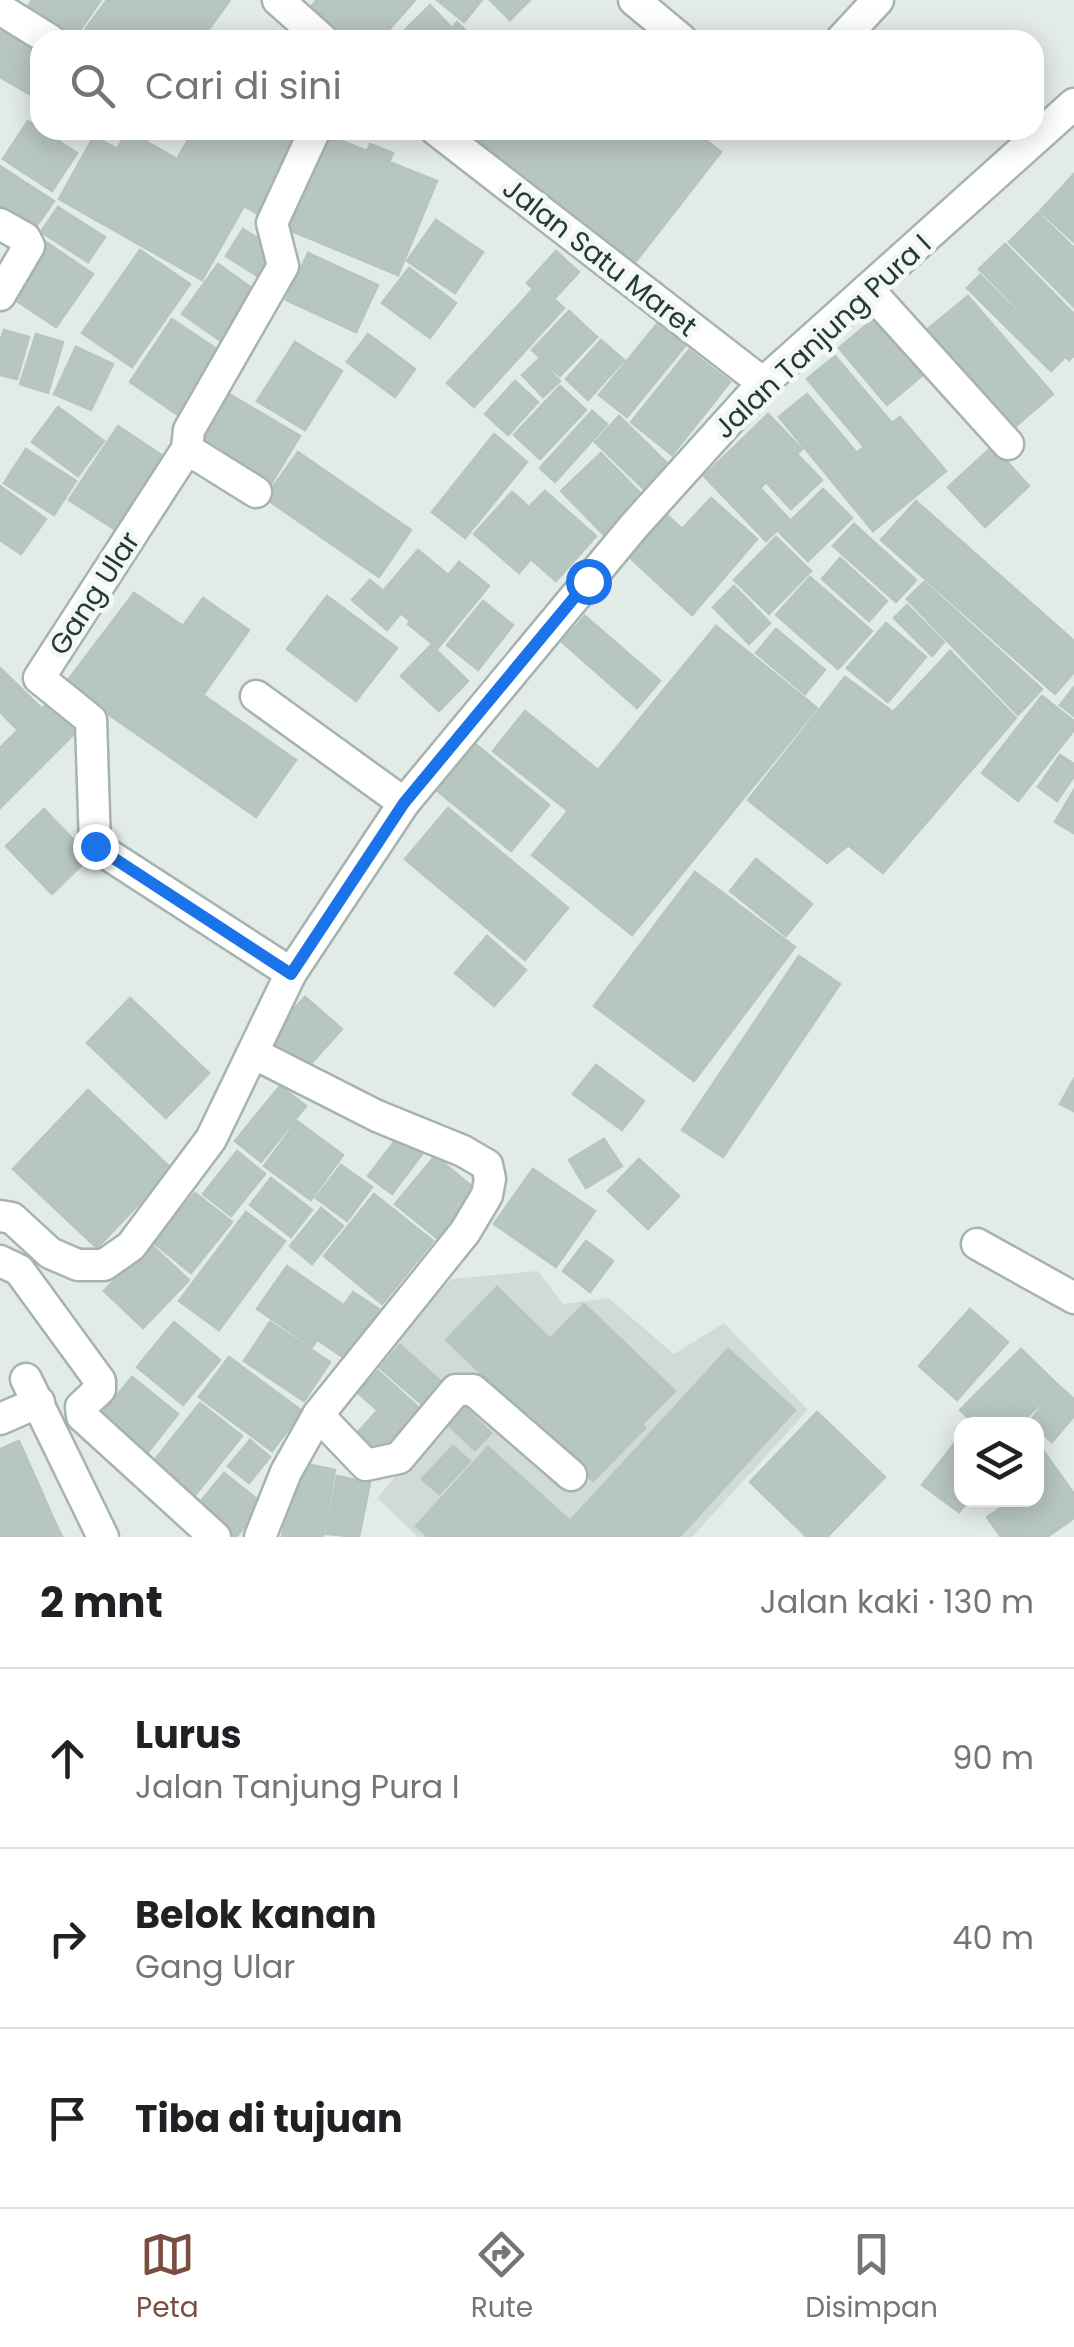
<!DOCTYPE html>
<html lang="id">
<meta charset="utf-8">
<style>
body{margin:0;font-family:Poppins,sans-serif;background:#f6f6f6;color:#202124}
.controls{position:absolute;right:30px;bottom:30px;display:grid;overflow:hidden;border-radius:20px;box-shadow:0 5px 25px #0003}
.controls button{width:90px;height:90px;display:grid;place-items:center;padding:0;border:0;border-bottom:2px solid #e0e0e0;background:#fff;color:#202124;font:50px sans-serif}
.stop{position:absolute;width:30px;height:30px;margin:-22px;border:8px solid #1a73e8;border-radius:50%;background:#fff}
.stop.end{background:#1a73e8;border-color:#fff;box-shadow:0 2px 10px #0008}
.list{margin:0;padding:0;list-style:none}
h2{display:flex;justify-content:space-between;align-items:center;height:130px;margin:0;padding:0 40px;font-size:42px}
h2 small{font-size:32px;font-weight:400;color:#757577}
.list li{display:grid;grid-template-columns:65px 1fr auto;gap:30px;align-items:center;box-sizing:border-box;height:180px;padding:0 40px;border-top:2px solid #e0e0e0}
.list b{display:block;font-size:38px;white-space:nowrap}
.list p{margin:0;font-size:32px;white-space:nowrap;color:#757577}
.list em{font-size:32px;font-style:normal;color:#757577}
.icon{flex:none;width:55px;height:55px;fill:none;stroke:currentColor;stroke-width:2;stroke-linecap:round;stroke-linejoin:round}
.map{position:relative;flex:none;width:1074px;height:1537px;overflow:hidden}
.search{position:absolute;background:#fff;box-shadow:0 5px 25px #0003;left:30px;right:30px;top:30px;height:110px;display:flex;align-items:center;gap:25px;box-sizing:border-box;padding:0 35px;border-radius:30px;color:#757577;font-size:38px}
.sheet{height:670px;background:#fff}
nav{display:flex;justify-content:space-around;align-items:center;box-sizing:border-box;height:140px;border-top:2px solid #e0e0e0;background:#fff;font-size:28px;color:#757577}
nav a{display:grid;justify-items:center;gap:5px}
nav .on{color:#7a4d41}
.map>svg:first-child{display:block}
</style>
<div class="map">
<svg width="1074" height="1537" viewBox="0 0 1074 1537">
<rect width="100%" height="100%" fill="#e3ebe7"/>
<path fill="#d1dbd6" d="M 538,1271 L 563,1304 L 608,1298 L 674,1354 L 724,1323 L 808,1410 L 692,1537 L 418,1537 L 377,1498 L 451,1410 L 382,1348 L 452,1279 Z"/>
<g fill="#b8c6c0" stroke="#b6c5be" stroke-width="2.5">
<path d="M 32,0 L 101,0 L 73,40 L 64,40 L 24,13 Z"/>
<path d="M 107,0 L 230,0 L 201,40 L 91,40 L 82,34 Z"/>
<path d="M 317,0 L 415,0 L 388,31 L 398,40 L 343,40 L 309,9 Z"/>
<path d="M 437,0 L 482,0 L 464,22 Z"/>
<path d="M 490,0 L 530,0 L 510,20 Z"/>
<path d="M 430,5 L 452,28 L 457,22 L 475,40 L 411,40 L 403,32 Z"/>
<path d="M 6,25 L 40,45 L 40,100 L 0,77 L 0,33 Z"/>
<path d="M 28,121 L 77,153 L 52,191 L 3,159 Z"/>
<path d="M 194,130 L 295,130 L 311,139 L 265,218 L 244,206 L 202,280 L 59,199 L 94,136 L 117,149 L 128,131 L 177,159 Z"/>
<path d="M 487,130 L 693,130 L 721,152 L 633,265 L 476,143 Z"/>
<path d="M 321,133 L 367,151 L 370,144 L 393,153 L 389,162 L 437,181 L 398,275 L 282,227 Z"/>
<path d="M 0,166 L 54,201 L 30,235 L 0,214 Z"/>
<path d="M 1074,174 L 1074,242 L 1040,211 Z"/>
<path d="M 58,207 L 105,237 L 88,262 L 41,232 Z"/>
<path d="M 1038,213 L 1074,248 L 1074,307 L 1009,242 Z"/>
<path d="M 436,220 L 483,252 L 455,293 L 407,261 Z"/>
<path d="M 243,229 L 276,250 L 259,277 L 226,256 Z"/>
<path d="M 40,238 L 93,274 L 56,327 L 3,292 Z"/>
<path d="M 1005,244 L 1074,314 L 1074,356 L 1069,360 L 979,269 Z"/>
<path d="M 140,250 L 190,284 L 132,367 L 82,333 Z"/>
<path d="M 556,251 L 579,272 L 554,299 L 564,308 L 474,407 L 447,383 L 533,289 L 527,283 Z"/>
<path d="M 308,253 L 378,285 L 356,332 L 286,300 Z"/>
<path d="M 218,264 L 256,291 L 221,341 L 182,314 Z"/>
<path d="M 409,268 L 456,303 L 430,338 L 382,303 Z"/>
<path d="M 980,275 L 1064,358 L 1051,371 L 967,288 Z"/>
<path d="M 968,296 L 1053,394 L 1009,432 L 923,333 Z"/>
<path d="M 569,311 L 597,337 L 560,376 L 532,350 Z"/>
<path d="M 876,317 L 925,373 L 887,405 L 839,348 Z"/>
<path d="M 172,319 L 221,352 L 178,415 L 130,382 Z"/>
<path d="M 657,324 L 685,346 L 627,417 L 599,395 Z"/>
<path d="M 4,330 L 29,337 L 17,379 L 0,375 L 0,342 Z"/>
<path d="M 36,334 L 63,342 L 48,393 L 20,384 Z"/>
<path d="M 368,334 L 415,369 L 395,397 L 347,362 Z"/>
<path d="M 601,340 L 624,360 L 588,400 L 566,379 Z"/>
<path d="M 295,342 L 342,371 L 305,430 L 257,401 Z"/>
<path d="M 76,347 L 113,364 L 91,410 L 54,394 Z"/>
<path d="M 689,350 L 730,382 L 672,455 L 631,422 Z"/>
<path d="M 835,356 L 892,423 L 900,417 L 946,471 L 873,531 L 779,417 L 807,394 L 857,453 L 864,447 L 807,379 Z"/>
<path d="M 539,359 L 560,381 L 543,397 L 522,375 Z"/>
<path d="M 515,381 L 538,402 L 508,435 L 485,414 Z"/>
<path d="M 560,386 L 586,410 L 540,459 L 514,435 Z"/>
<path d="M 224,391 L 300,436 L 268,489 L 192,444 Z"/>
<path d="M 58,407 L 104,441 L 78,476 L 32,442 Z"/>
<path d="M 592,411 L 607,424 L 555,482 L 540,468 Z"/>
<path d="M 768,414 L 802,449 L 760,488 L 789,519 L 766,541 L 704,476 Z"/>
<path d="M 619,416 L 674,470 L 650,495 L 595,442 Z"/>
<path d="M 118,426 L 169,460 L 122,534 L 69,500 Z"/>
<path d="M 494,434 L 527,462 L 465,538 L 432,512 Z"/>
<path d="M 993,446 L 1029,486 L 985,527 L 948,487 Z"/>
<path d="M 26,449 L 76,481 L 54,515 L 4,483 Z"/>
<path d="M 298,452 L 411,530 L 379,577 L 265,498 Z"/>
<path d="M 601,453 L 647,500 L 608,539 L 561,491 Z"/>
<path d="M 798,455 L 822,480 L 791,509 L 767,483 Z"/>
<path d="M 0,486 L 46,519 L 21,554 L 0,540 Z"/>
<path d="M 823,489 L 852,518 L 808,561 L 779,532 Z"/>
<path d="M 545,491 L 596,536 L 556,581 L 531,559 L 519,573 L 474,534 L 512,492 L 529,507 Z"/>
<path d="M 711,498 L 757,539 L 692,615 L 628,556 L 666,514 L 682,529 Z"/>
<path d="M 916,501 L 1074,641 L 1074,672 L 1055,694 L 881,540 Z"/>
<path d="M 854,524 L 916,580 L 896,602 L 833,546 Z"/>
<path d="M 776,537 L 811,571 L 769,614 L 734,580 Z"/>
<path d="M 418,550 L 448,575 L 409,620 L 401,613 L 387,630 L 352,600 L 370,580 L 383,591 Z"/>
<path d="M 840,558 L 887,601 L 869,621 L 822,579 Z"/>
<path d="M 459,562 L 489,586 L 438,648 L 408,624 Z"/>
<path d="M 810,577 L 872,631 L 838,669 L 776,615 Z"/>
<path d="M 924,582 L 1042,689 L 1018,715 L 907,599 Z"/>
<path d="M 734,586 L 770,623 L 749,644 L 713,607 Z"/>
<path d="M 134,593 L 183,626 L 203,598 L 249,630 L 203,695 L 296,760 L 256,817 L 65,684 Z"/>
<path d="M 327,596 L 397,648 L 356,701 L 287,649 Z"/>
<path d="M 483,601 L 513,625 L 478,670 L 447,645 Z"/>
<path d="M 907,605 L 944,642 L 932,656 L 894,618 Z"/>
<path d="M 585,616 L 660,681 L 637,708 L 562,642 Z"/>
<path d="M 886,623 L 926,657 L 888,702 L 847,668 Z"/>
<path d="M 716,626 L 817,708 L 632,935 L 532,855 L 568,811 L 493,751 L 525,711 L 598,770 Z"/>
<path d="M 776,629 L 825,670 L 805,694 L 756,653 Z"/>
<path d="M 431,645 L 468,681 L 439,711 L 401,676 Z"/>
<path d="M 950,651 L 1016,718 L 883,873 L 848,845 L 827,863 L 748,800 L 845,677 L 893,712 Z"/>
<path d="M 0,668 L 42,709 L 48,703 L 76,732 L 0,808 L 0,748 L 18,730 L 0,712 Z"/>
<path d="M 1074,687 L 1074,716 L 1060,705 Z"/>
<path d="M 1042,696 L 1074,721 L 1074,730 L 1018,801 L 982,773 Z"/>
<path d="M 473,742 L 549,805 L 511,851 L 434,788 Z"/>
<path d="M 1060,755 L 1074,764 L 1074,776 L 1057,801 L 1038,787 Z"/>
<path d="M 1074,790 L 1074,833 L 1055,822 Z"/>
<path d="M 448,808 L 568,908 L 525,960 L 405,859 Z"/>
<path d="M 44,809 L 90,857 L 52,894 L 6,846 Z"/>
<path d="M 756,859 L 812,904 L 786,936 L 730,891 Z"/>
<path d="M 695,872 L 795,947 L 694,1081 L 594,1006 Z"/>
<path d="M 487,936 L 526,970 L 494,1006 L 455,973 Z"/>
<path d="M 799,956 L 840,984 L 723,1157 L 682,1130 Z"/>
<path d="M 305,997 L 342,1029 L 305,1070 L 268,1037 Z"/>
<path d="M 130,998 L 209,1073 L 166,1118 L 87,1043 Z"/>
<path d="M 596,1065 L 644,1101 L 622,1130 L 573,1094 Z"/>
<path d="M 1074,1079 L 1074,1111 L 1060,1104 Z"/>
<path d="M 280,1086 L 306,1106 L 261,1162 L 235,1141 Z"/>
<path d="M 88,1090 L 172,1169 L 97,1248 L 13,1169 Z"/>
<path d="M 297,1121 L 343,1155 L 311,1200 L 264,1166 Z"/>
<path d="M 398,1137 L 422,1154 L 392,1194 L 368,1176 Z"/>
<path d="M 604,1139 L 622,1166 L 586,1188 L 569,1160 Z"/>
<path d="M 237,1151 L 265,1174 L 231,1216 L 203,1194 Z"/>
<path d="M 435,1156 L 476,1190 L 437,1238 L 395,1204 Z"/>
<path d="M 639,1159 L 679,1196 L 648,1229 L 608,1191 Z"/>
<path d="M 341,1165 L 372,1187 L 347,1221 L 316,1198 Z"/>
<path d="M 533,1169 L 595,1211 L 556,1267 L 494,1224 Z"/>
<path d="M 271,1178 L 312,1210 L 291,1237 L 250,1205 Z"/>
<path d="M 195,1193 L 232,1222 L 191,1273 L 154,1243 Z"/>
<path d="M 374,1194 L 433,1241 L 382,1304 L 324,1256 Z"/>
<path d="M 321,1208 L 343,1226 L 312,1264 L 290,1246 Z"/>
<path d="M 246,1212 L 285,1241 L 219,1330 L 179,1301 Z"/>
<path d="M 586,1241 L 613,1261 L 590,1292 L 563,1271 Z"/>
<path d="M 149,1243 L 189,1280 L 143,1328 L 104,1291 Z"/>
<path d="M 287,1266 L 342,1304 L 312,1347 L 257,1309 Z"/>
<path d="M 497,1287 L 550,1339 L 584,1304 L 675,1391 L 642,1424 L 645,1428 L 593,1481 L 446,1340 Z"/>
<path d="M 353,1292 L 379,1309 L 346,1359 L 319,1341 Z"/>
<path d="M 970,1309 L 1008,1342 L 957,1400 L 919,1366 Z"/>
<path d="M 174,1322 L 220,1360 L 183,1405 L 137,1367 Z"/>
<path d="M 270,1322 L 330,1362 L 304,1401 L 244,1361 Z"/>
<path d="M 400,1345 L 445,1385 L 425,1407 L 380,1368 Z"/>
<path d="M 728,1349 L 795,1410 L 679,1537 L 428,1537 L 416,1526 L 488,1447 L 570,1521 Z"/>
<path d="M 1021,1349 L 1059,1386 L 1020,1424 L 975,1424 L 960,1410 Z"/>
<path d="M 229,1357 L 302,1411 L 272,1451 L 199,1397 Z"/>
<path d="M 378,1371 L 426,1414 L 407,1436 L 358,1393 Z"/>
<path d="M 132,1377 L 178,1414 L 144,1457 L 98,1419 Z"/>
<path d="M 1059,1386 L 1074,1399 L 1074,1416 L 1052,1442 L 1036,1428 L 1036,1424 L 1029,1422 Z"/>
<path d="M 200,1403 L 242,1436 L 192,1499 L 150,1466 Z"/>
<path d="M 463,1406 L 491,1433 L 475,1450 L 446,1423 Z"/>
<path d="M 376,1412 L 401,1434 L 374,1460 L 350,1441 Z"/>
<path d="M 817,1412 L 885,1477 L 827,1537 L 807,1537 L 750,1482 Z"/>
<path d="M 961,1435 L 962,1500 L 969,1500 L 959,1512 L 922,1485 Z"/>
<path d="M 250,1440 L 270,1457 L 249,1483 L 228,1466 Z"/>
<path d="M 19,1441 L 40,1488 L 0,1505 L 0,1449 Z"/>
<path d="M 1039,1445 L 1074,1494 L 1074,1518 L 1047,1537 L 1001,1537 L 987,1517 L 1013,1500 L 1036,1500 L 1036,1447 Z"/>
<path d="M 453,1446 L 470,1461 L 439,1494 L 422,1479 Z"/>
<path d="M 297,1462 L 335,1470 L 323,1537 L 282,1537 Z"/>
<path d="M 224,1473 L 263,1504 L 236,1537 L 223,1537 L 192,1512 Z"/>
<path d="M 337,1476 L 370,1483 L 359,1537 L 326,1534 Z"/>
<path d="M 40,1488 L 54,1520 L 14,1537 L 0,1537 L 0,1505 Z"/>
<path d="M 54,1520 L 62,1537 L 14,1537 Z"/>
</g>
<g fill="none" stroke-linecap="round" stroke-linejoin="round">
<defs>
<g id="minor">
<path d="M 278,0 L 323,40"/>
<path d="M 634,0 L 682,40"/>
<path d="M 0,9 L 50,40"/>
<path d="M 841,40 L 878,0"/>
<path d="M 436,130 L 763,383"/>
<path d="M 0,224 L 25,238 L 29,246 L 0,295"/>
<path d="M 868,289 L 1008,444"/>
<path d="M 187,449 L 256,492"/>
<path d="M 256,696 L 404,803"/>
<path d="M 291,973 L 95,846 L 91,720 L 39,678 L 187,449 L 189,430 L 283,266 L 272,223 L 315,130"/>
<path d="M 253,1053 L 377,1116 L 463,1151 L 487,1165 L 490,1179 L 487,1195 L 465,1232 L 318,1415 L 286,1472 L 260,1537"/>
<path d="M 0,1216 L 12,1218 L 50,1253 L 78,1265 L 104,1265 L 131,1246 L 211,1139 L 291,973 L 404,803 L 634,526 L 763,383 L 1074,104"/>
<path d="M 977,1244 L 1074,1298"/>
<path d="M 0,1261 L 19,1270 L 100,1381 L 100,1389 L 81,1407 L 82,1416 L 215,1537"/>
<path d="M 26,1379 L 103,1537"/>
<path d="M 318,1415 L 366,1465 L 399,1458 L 456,1390 L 473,1390 L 571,1475"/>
<path d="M 0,1419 L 39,1402"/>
</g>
</defs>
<use href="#minor" stroke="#a6b3ae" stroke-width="35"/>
<use href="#minor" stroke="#fff" stroke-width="30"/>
</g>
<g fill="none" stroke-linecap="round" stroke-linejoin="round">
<path stroke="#1a73e8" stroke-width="12" d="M 95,846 L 291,974 L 404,803 L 588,581"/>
</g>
<g text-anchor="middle" stroke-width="10" stroke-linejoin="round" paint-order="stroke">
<g font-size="28" fill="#243b34" stroke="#f3f8f5">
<text transform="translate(600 257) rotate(38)" y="10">Jalan Satu Maret</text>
<text transform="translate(822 336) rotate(-43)" y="10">Jalan Tanjung Pura I</text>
<text transform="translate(94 593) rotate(-57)" y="10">Gang Ular</text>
</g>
</g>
</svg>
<div class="controls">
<button><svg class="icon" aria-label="layers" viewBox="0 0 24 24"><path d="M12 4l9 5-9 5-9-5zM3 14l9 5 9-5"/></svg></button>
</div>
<div class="stop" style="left:588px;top:581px"></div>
<div class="stop end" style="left:95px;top:846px"></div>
<div class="search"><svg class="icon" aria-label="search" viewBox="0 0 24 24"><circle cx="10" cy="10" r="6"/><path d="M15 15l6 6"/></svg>Cari di sini</div>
</div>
<section class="sheet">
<h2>2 mnt<small>Jalan kaki · 130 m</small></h2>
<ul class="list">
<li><svg class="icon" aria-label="ahead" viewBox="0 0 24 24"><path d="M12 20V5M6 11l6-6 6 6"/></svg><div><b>Lurus</b><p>Jalan Tanjung Pura I</p></div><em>90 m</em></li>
<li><svg class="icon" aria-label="right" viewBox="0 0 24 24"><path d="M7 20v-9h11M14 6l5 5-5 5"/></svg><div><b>Belok kanan</b><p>Gang Ular</p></div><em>40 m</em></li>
<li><svg class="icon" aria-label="arrive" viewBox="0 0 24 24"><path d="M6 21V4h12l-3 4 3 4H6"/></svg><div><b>Tiba di tujuan</b></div></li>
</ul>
</section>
<nav>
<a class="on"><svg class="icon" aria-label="map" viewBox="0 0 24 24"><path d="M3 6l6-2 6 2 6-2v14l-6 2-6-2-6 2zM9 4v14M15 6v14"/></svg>Peta</a>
<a><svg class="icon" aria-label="directions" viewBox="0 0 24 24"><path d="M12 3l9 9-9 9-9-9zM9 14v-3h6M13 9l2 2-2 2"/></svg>Rute</a>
<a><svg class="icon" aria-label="saved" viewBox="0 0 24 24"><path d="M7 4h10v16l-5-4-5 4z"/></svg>Disimpan</a>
</nav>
